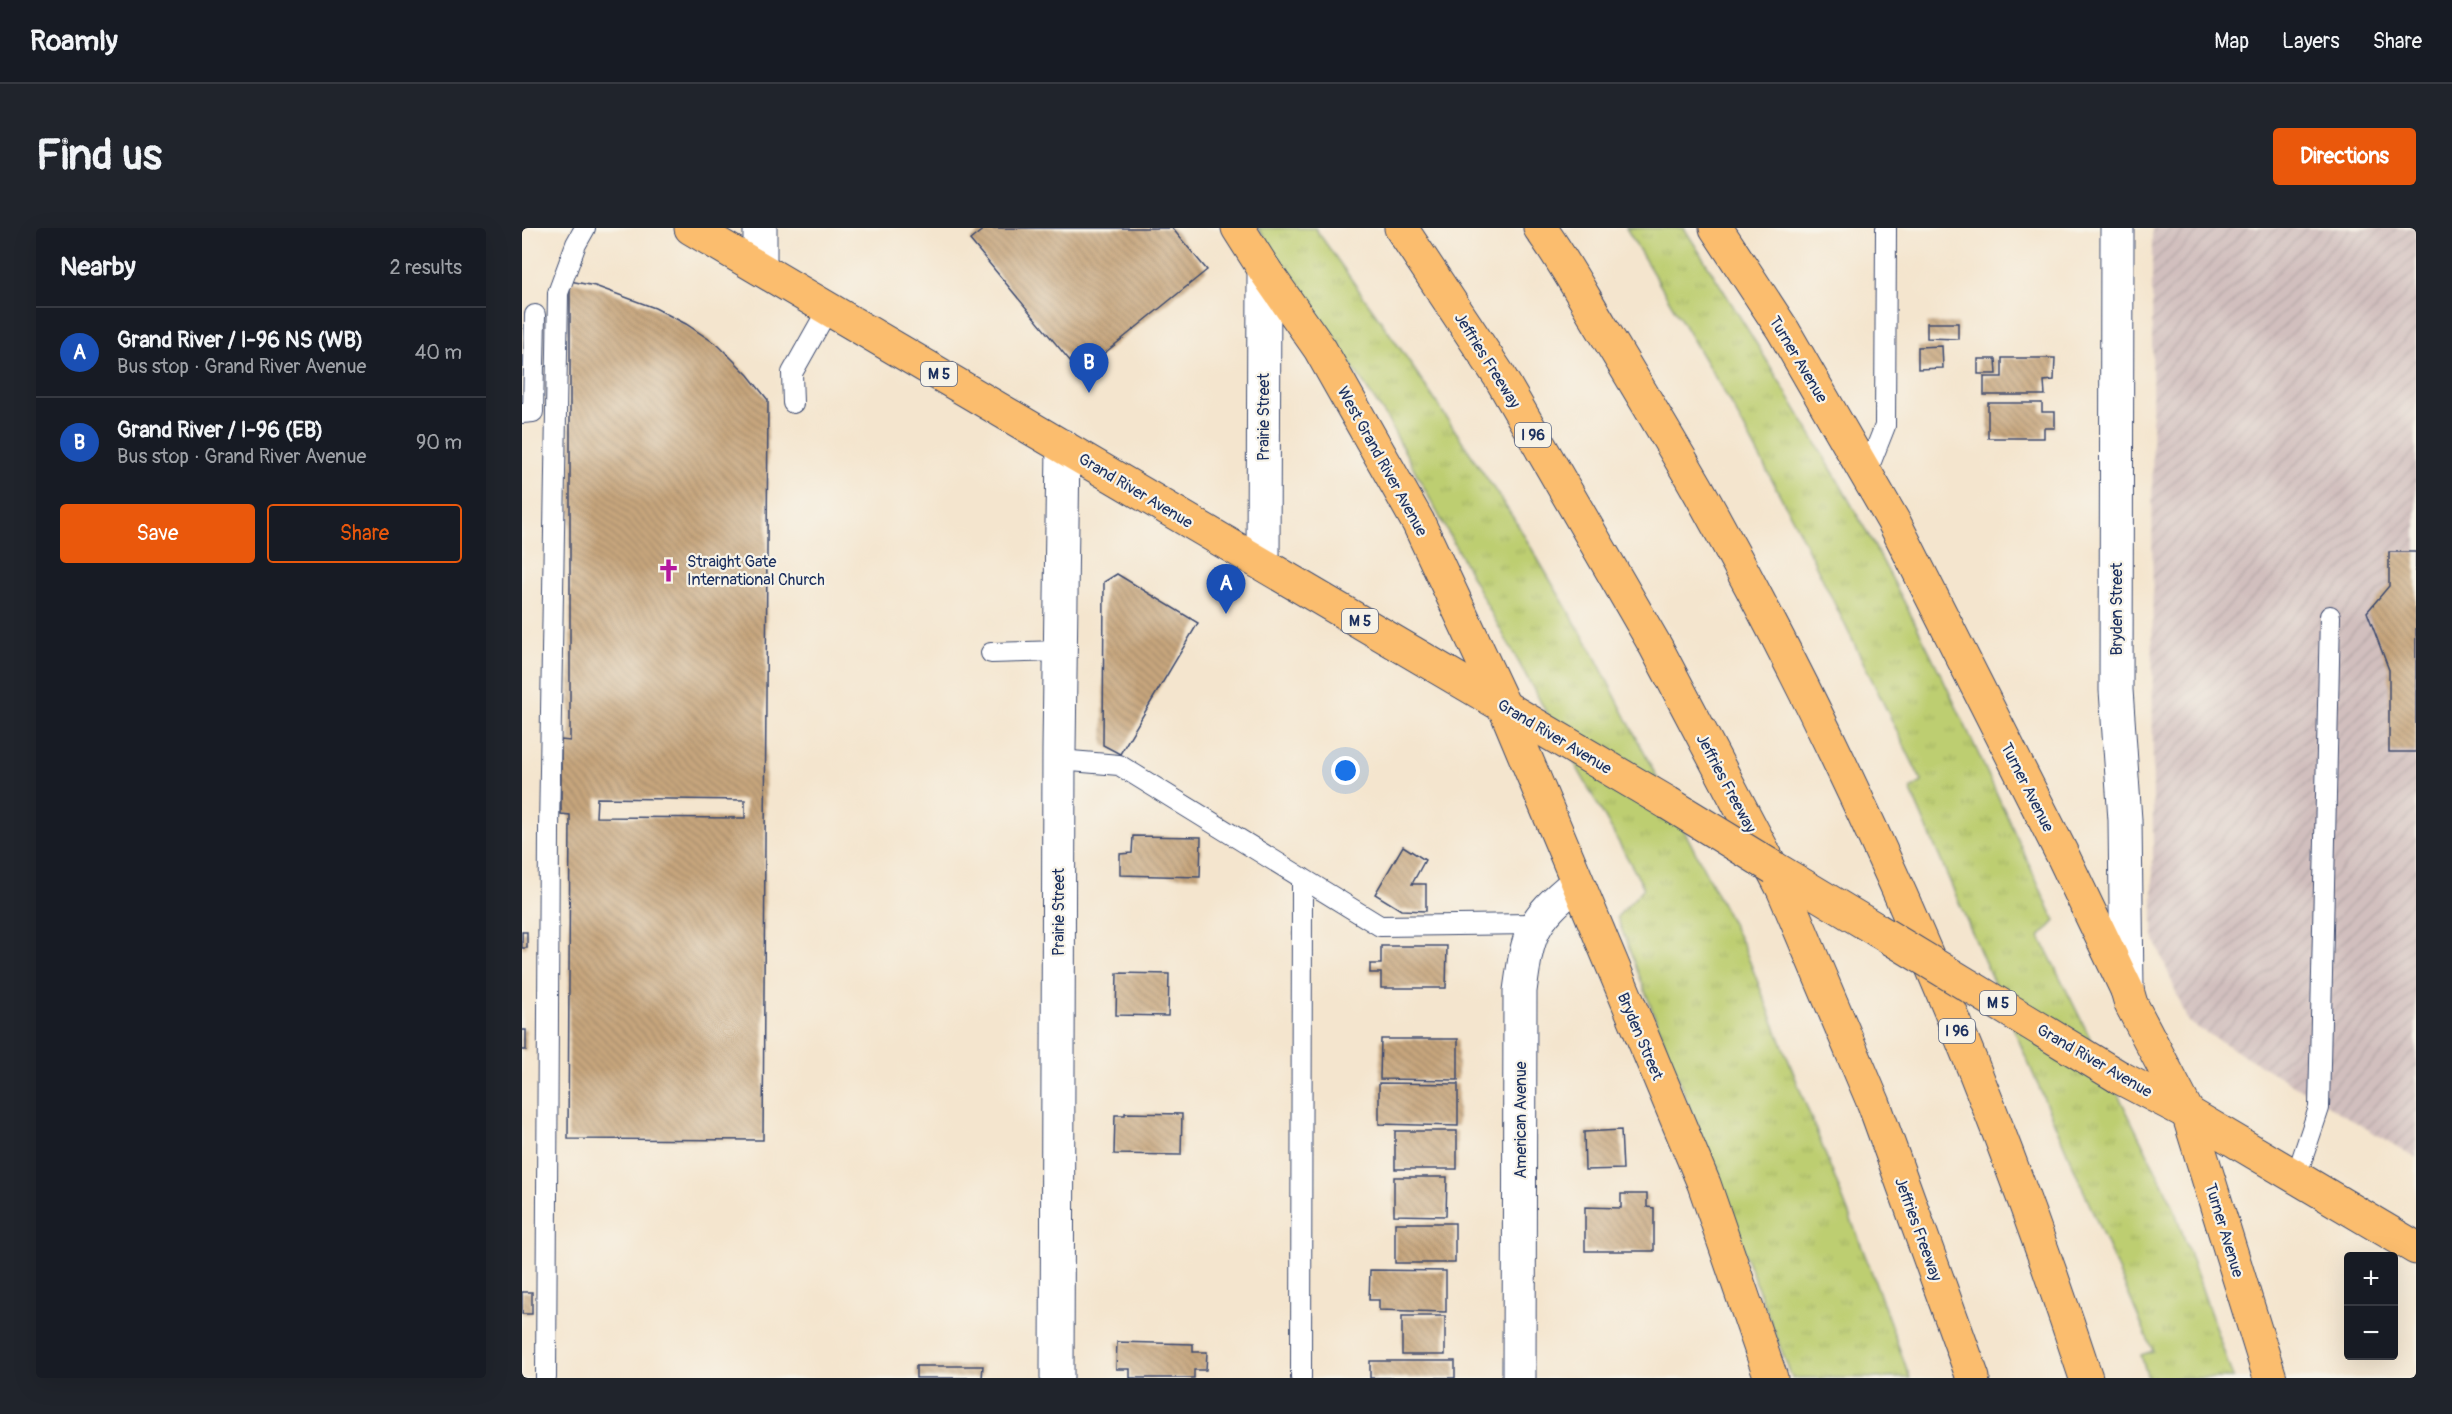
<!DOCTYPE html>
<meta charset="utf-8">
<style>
body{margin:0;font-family:Pangolin,sans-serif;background:#20242c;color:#f1f3f6}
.controls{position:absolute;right:18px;bottom:18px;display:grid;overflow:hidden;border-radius:6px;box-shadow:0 6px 24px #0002}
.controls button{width:54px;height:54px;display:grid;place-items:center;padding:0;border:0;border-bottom:2px solid #363941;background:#171b24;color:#f1f3f6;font:30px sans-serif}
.you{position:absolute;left:824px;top:543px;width:21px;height:21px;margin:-15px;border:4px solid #fff;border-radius:50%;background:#1a73e8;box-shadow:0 0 0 9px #1a73e833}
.badge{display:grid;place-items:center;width:39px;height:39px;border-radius:50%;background:#ea580c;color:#fff;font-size:20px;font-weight:700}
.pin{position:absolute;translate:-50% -50px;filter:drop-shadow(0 2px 3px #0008)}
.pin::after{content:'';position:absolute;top:32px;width:21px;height:18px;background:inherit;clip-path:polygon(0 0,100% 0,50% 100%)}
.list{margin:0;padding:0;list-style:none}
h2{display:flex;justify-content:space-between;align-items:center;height:78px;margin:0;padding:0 24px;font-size:26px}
h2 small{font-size:20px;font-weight:400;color:#9ea1a6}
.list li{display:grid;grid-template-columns:39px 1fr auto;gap:18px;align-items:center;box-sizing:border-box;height:90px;padding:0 24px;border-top:2px solid #363941}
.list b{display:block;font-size:22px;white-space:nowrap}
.list p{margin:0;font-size:20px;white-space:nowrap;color:#9ea1a6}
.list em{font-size:20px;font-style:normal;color:#9ea1a6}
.actions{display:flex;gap:12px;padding:18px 24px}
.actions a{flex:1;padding:14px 0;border:2px solid #ea580c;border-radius:6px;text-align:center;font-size:21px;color:#ea580c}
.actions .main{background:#ea580c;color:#fff}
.map{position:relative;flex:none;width:1894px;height:1150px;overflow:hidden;border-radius:6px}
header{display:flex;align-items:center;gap:36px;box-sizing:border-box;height:84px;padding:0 30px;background:#171b24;border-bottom:2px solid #363941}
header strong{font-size:28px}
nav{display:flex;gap:33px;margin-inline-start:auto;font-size:21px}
.intro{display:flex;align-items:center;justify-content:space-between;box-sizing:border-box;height:144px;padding:0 36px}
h1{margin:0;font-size:42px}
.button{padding:15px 27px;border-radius:6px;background:#ea580c;color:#fff;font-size:21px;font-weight:700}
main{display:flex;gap:36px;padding:0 36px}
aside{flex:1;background:#171b24;border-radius:6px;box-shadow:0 6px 24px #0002}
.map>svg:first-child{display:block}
</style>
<header>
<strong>Roamly</strong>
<nav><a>Map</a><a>Layers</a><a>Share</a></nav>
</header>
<div class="intro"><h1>Find us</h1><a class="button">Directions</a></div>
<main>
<aside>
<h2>Nearby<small>2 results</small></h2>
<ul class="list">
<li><span class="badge" style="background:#1a4fb4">A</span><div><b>Grand River / I-96 NS (WB)</b><p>Bus stop · Grand River Avenue</p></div><em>40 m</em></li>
<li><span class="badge" style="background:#1a4fb4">B</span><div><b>Grand River / I-96 (EB)</b><p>Bus stop · Grand River Avenue</p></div><em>90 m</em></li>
</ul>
<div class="actions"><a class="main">Save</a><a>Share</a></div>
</aside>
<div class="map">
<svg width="1894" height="1150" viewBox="0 0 1894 1150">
<defs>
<pattern id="industrial-furrows" width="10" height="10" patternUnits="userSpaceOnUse" patternTransform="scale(1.5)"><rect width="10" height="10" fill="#d1bfbe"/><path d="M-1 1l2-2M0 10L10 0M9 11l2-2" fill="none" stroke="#b3a4a6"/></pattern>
<pattern id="grass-tufts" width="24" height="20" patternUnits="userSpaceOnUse" patternTransform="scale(1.5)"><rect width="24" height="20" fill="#bdce71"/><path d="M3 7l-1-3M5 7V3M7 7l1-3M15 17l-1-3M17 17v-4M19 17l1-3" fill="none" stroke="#a2b164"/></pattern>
<pattern id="building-back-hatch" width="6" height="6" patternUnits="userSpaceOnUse" patternTransform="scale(1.5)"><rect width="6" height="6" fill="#c7a67d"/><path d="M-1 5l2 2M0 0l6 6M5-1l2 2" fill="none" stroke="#a1886a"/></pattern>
</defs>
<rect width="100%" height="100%" fill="#f7f3e8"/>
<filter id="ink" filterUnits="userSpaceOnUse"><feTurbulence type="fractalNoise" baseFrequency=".0167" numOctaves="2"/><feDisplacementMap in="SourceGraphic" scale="12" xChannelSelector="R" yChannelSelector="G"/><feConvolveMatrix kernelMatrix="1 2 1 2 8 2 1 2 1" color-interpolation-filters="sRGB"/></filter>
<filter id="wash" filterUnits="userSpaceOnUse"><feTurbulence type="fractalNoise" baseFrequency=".008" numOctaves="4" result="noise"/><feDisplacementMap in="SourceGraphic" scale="24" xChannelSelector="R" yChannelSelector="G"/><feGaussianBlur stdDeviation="1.35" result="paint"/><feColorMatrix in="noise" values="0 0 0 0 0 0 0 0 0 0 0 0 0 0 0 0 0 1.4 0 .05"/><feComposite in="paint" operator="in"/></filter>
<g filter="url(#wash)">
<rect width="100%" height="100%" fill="#f4e5ce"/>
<path fill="url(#industrial-furrows)" d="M 1630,0 L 1894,0 L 1894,930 L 1666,794 L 1631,707 Z"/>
<g fill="url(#grass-tufts)" stroke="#6c7e68" stroke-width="1.5">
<path d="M 736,0 L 793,0 L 882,126 L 994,294 L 1070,423 L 1222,719 L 1350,1045 L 1388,1150 L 1270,1150 L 1095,689 L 1122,660 L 967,381 L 863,187 Z"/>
<path d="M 1104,0 L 1162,0 C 1253,143 1342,289 1416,441 C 1457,524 1494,609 1533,693 L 1518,709 L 1650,975 L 1711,1150 L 1626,1150 L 1619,1127 L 1631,1123 L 1388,561 L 1400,554 L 1276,301 L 1211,179 Z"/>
</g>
<g id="blocks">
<g fill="url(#building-back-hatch)" fill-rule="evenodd">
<path d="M 463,0 L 650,0 L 685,42 L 558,145 L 448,12 Z"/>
<path d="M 48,53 L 73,58 L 133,80 L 164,96 L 197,118 L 226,147 L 246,172 L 241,912 L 46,911 L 48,587 L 39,586 L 39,512 L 48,513 ZM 75,570 L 223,572 L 223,590 L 74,589 Z"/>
<path d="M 1405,95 L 1436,95 L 1436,111 L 1405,110 Z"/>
<path d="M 1420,118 L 1421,140 L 1396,141 L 1396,119 Z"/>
<path d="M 1480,130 L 1533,130 L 1532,152 L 1522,153 L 1523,167 L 1462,167 L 1462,149 L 1480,149 Z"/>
<path d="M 1456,131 L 1474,131 L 1475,146 L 1456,146 Z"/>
<path d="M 1466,175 L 1520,175 L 1520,184 L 1533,184 L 1533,200 L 1522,200 L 1522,210 L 1466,210 Z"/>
<path d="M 1867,324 L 1894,324 L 1894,524 L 1867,524 L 1867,442 L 1845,384 L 1867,358 Z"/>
<path d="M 595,346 L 676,395 L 598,526 L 581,517 L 582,354 Z"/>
<path d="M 611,608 L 679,609 L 678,649 L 598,647 L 598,626 L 610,625 Z"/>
<path d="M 881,618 L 903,632 L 890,656 L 904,656 L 904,683 L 879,682 L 853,666 Z"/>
<rect x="0" y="704" width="5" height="16"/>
<path d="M 859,718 L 925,718 L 924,760 L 859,760 L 859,745 L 848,745 L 848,736 L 859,736 Z"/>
<path d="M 595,745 L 647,746 L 646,788 L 594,787 Z"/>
<rect x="0" y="802" width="4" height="20"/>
<path d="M 859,811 L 936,811 L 936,852 L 858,851 Z"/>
<path d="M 857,855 L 936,856 L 936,898 L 857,896 Z"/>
<path d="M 603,885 L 660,886 L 659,927 L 592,926 L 593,887 L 603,887 Z"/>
<path d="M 1099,902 L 1101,941 L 1063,942 L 1062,904 Z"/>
<rect x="873" y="903" width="62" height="38"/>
<path d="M 872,949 L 925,949 L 924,988 L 872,987 Z"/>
<path d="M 1099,966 L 1125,966 L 1125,979 L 1132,980 L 1132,1023 L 1063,1023 L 1063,979 L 1099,980 Z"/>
<rect x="873" y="995" width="60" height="40"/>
<path d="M 848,1042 L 924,1043 L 924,1084 L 857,1082 L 857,1072 L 847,1072 Z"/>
<rect x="0" y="1064" width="10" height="22"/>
<rect x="880" y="1088" width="43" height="39"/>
<path d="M 595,1114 L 671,1116 L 671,1124 L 685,1124 L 684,1142 L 672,1142 L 672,1150 L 608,1150 L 608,1141 L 594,1141 Z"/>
<rect x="848" y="1133" width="85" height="17"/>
<path d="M 394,1138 L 461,1138 L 460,1150 L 394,1150 Z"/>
</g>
</g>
</g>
<g filter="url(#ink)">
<use href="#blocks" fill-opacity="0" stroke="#3c4a6f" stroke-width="1.5"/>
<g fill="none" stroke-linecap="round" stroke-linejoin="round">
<defs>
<g id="service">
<path d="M 271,175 L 270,145 L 306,81"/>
<path d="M 0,185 L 11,184 L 13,87"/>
<path d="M 1344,246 L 1363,198 L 1364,0"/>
<path d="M 469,425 L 538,423"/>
<path d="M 537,532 L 597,537 L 858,698 L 1012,696"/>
<path d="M 1774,949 L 1797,880 L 1808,388"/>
<path d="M 24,1150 L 27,602 L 36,65 L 54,16 L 63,0"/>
<path d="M 779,1150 L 780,650"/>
</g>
<g id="minor">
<path d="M 238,0 L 238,40"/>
<path d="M 1595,0 L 1594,462 L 1603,592 L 1605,762"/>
<path d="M 741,336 L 742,41"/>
<path d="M 535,1150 L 537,522 L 541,218"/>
<path d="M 997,1150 L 998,763 C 1006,705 1008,693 1055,655"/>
</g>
<g id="primary">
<path d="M 169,0 L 1146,575"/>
<path d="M 716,0 L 742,41 L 798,121 L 896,294 L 982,478 L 1182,956 L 1249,1150"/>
<path d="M 1194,0 L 1261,102 L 1373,296 L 1540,626 L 1605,762 L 1609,776 L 1666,885 L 1748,1150"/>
<path d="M 1252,640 L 1355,702"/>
<path d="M 1597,849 L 1666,885 L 1894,1020"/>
</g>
<g id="motorway">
<path d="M 879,0 L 978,149 L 1134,419 L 1261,661 L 1352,876 L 1451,1150"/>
<path d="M 1018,0 C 1041,31 1059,65 1079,98 C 1111,151 1143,204 1174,258 C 1333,541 1463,842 1564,1150"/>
</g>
</defs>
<use href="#service" stroke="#3c4a6f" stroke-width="22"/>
<use href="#minor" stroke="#3c4a6f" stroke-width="35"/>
<use href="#primary" stroke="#3c4a6f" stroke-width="35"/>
<use href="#motorway" stroke="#3c4a6f" stroke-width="35"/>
<use href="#service" stroke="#fff" stroke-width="20"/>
<use href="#minor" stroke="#fff" stroke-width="33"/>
<use href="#primary" stroke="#fbbd6e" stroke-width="33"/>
<use href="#motorway" stroke="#fbbd6e" stroke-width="33"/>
<defs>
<g id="primary-bridge">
<path d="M 1146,575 L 1252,640"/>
<path d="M 1355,702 L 1597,849"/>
</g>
</defs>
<use href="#primary-bridge" stroke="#3c4a6f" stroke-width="35" stroke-linecap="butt"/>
<use href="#primary-bridge" stroke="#fbbd6e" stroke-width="33"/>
</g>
</g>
<defs>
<symbol id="church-bare" viewBox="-9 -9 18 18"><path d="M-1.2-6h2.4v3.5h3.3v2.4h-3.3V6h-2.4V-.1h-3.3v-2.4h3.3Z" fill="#b5179e" stroke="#f7f3e8" stroke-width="2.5" paint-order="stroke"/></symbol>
</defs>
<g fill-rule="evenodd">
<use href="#church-bare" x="130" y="326" width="33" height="33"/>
</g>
<g text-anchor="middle" stroke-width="4.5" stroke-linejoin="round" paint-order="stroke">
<g fill="#f7f3e8" stroke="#5d6a87" stroke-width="1.5">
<rect x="399" y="134" width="36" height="24" rx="4.5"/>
<rect x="993" y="195" width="36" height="24" rx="4.5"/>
<rect x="820" y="381" width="36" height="24" rx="4.5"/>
<rect x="1458" y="763" width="36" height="24" rx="4.5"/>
<rect x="1417" y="791" width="36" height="24" rx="4.5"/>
</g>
<g font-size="15" font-weight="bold" fill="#1b2f5e">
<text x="417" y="151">M 5</text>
<text x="1011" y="212">I 96</text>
<text x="838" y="398">M 5</text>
<text x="1476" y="780">M 5</text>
<text x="1435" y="808">I 96</text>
</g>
<g font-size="16" fill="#1b2f5e" stroke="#f7f3e8">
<text transform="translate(1277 131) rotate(59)" y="6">Turner Avenue</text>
<text transform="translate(966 132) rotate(58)" y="6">Jeffries Freeway</text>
<text transform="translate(741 189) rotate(-90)" y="6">Prairie Street</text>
<text transform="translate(861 233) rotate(61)" y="6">West Grand River Avenue</text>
<text transform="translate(614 262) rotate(31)" y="6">Grand River Avenue</text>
<text transform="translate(1594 381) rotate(-90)" y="6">Bryden Street</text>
<text transform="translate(1033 508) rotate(31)" y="6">Grand River Avenue</text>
<text transform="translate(1205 555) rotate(62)" y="6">Jeffries Freeway</text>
<text transform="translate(1506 559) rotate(63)" y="6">Turner Avenue</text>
<text transform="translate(536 684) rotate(-90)" y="6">Prairie Street</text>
<text transform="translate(1119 808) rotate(67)" y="6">Bryden Street</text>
<text transform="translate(1573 832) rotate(30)" y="6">Grand River Avenue</text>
<text transform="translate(998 892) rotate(-90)" y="6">American Avenue</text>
<text transform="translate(1397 1001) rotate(70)" y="6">Jeffries Freeway</text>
<text transform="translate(1703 1002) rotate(73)" y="6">Turner Avenue</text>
</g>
<g font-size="16" fill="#1b2f5e" stroke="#f7f3e8" text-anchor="start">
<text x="165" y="339">Straight Gate<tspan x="165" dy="18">International Church</tspan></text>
</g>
</g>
</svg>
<div class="controls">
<button>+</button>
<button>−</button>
</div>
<div class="you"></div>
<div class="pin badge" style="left:704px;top:386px;background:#1a4fb4">A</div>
<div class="pin badge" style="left:567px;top:165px;background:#1a4fb4">B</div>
</div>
</main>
